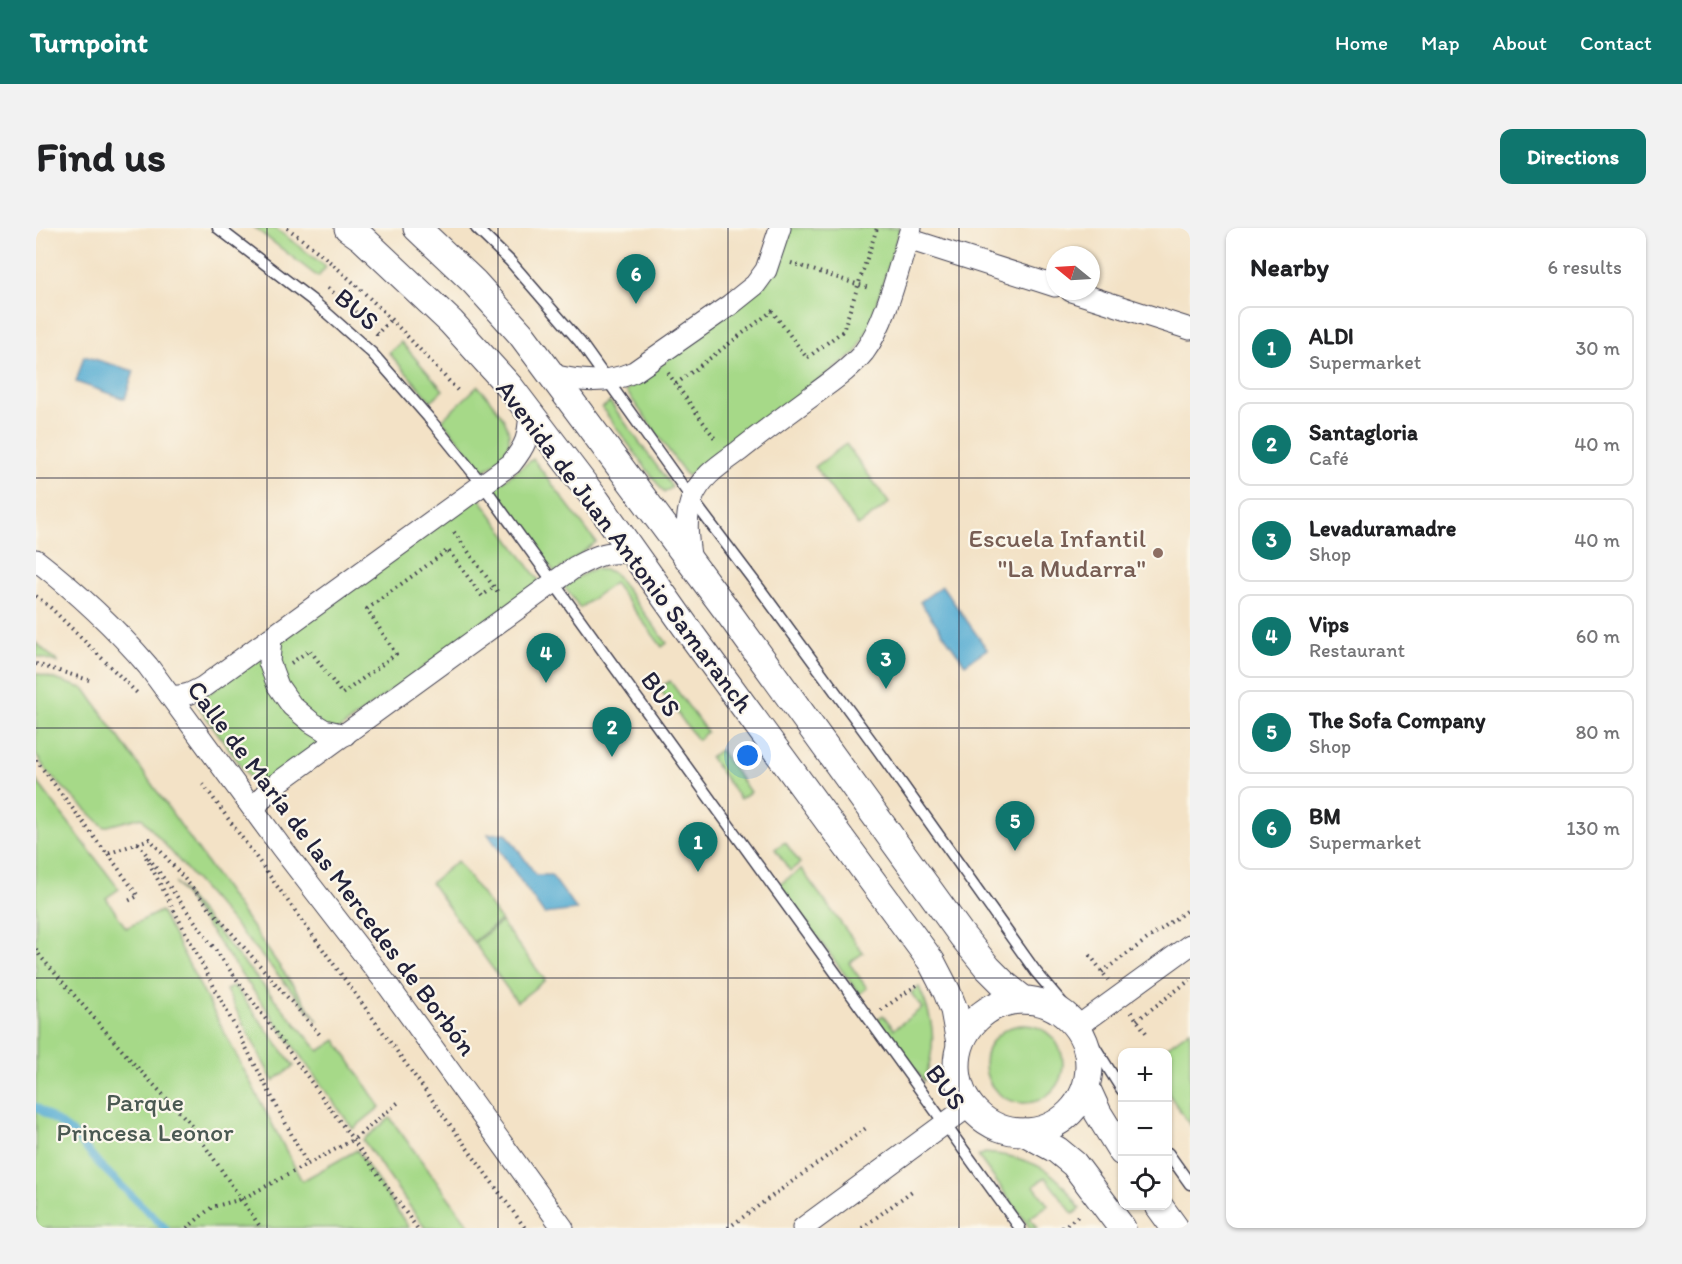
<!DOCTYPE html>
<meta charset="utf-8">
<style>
body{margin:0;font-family:Itim,sans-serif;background:#f2f2f2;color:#202124}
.controls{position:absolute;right:18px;bottom:18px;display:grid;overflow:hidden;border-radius:12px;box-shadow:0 2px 4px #0004}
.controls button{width:54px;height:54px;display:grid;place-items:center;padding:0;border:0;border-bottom:2px solid #e0e0e0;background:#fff;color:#202124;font:30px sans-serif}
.compass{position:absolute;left:1010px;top:18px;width:54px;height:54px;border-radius:50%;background:#fff;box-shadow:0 2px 4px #0004;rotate:288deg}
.you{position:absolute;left:712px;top:528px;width:21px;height:21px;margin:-15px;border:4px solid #fff;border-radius:50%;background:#1a73e8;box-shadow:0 0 0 9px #1a73e833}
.badge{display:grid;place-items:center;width:39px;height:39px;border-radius:50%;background:#0f766e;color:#fff;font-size:20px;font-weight:700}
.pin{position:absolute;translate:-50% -50px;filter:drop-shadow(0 2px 3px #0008)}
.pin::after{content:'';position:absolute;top:32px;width:21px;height:18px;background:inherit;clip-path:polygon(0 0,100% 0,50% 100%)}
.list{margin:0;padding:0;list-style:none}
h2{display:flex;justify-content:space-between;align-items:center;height:78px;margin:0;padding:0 24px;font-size:26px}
h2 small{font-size:20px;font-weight:400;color:#757577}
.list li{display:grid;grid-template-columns:39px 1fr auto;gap:18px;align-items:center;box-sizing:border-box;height:84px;margin:0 12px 12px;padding:0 12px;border:2px solid #e0e0e0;border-radius:12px}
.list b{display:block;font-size:22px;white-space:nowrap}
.list p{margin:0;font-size:20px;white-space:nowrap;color:#757577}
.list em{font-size:20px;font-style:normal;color:#757577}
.icon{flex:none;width:33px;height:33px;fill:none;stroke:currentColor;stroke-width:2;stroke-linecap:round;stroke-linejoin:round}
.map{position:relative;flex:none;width:1154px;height:1000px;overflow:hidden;border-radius:12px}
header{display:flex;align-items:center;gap:36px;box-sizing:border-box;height:84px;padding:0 30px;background:#0f766e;color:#fff}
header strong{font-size:28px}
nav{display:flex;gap:33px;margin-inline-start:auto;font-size:21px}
.intro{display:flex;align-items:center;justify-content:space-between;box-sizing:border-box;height:144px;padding:0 36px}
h1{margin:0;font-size:42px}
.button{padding:15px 27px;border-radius:12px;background:#0f766e;color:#fff;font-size:21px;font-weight:700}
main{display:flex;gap:36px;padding:0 36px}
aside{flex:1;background:#fff;border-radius:12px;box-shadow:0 2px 4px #0004}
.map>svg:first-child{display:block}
</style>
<header>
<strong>Turnpoint</strong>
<nav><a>Home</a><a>Map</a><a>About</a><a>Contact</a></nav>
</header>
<div class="intro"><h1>Find us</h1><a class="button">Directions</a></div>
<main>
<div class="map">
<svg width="1154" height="1000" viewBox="0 0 1154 1000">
<rect width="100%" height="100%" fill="#fbf7ec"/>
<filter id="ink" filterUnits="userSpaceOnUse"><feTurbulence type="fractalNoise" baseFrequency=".0167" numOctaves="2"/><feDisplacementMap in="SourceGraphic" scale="12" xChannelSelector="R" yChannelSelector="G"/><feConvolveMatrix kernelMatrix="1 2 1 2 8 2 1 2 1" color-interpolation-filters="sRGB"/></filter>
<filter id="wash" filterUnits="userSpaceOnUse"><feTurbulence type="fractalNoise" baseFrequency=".008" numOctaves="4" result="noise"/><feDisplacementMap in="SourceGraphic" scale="24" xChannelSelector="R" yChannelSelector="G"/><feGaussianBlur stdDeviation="1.35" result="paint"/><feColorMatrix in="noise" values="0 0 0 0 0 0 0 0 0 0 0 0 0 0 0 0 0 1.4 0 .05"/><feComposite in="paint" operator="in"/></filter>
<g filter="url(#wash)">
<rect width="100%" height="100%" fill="#f3e2c6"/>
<g fill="#a6d988" stroke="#647e62" stroke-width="1.5">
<path d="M 219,0 L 239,0 L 290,39 L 282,49 Z"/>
<path d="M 750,0 L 864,0 L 834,97 L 820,125 L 651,248 L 590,163 L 732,53 Z"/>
<path d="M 365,114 L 407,162 L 395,173 L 353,125 Z"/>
<path d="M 442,158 C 457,176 487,204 466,228 C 462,234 454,239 448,243 L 406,192 Z"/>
<path d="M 574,174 L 636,259 L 628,265 L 566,180 Z"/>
<path d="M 810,216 L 853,275 L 822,298 L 779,239 Z"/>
<path d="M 497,231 L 560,314 L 519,345 L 456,261 Z"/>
<path d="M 442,268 L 504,354 L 222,561 L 160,475 Z"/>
<path d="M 557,341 L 570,342 L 578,345 L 631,415 L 626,419 L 578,355 L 544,380 L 527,357 Z"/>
<path d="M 0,415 L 23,435 L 0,428 Z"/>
<path d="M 0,445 L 49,461 L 282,793 L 105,589 L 68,599 L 12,545 L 0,527 Z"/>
<path d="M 634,453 L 671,504 L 661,512 L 623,460 Z"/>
<path d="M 684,522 L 714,564 L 704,571 L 674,529 Z"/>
<path d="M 0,552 L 83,661 L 70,670 L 90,700 L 125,683 L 266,953 L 321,922 L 373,1000 L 0,1000 Z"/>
<path d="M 749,614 L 764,635 L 754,643 L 739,621 Z"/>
<path d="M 421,633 L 465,692 L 437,714 L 395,655 Z"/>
<path d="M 765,641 L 827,725 L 813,735 L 831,760 L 823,766 L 743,657 Z"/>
<path d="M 139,654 L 283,823 L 300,812 L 344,879 L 317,901 Z"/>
<path d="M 465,694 L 509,752 L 481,774 L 438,715 Z"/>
<path d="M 198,758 L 258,838 L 237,853 L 190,762 Z"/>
<path d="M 883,759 C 899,794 901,817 888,853 L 841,792 L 847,787 L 858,801 L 886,780 L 875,765 Z"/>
<circle cx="988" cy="836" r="39"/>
<path d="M 1154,802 L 1154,897 L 1132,865 L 1132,824 L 1124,824 Z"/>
<path d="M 354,890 L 435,1000 L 389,1000 L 327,912 Z"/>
<path d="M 949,925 C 976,927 1005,934 1024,954 C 1032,962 1038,972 1044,981 L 1037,986 L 1009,949 L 998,958 L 1012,977 L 994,990 L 1001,1000 L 994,1000 L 942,928 Z"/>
</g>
<g fill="#55acd2" stroke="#3c6786" stroke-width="1.5">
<path d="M 48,128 L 98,143 L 89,171 L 40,154 Z"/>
<path d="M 906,358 L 951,421 L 929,436 L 884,374 Z"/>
<path d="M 470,605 L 500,647 L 515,647 L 541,682 L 508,686 L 452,606 Z"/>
</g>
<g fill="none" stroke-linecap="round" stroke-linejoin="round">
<path stroke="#55acd2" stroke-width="8" d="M 0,879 L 37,905 L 63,936 L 129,1000"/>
</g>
</g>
<g filter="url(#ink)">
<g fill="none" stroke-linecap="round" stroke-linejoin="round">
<defs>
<g id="service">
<path d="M 182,0 L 276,72 L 336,125 L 392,189 L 447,257 L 984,1000"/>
<path d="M 440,0 L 474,33 L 544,114 L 656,271 L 724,361 L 842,522 L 1000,744 L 1045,797 L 1086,862"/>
<path d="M 1132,925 L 1154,956"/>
</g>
<g id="minor">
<path d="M 872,11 L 1019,58"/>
<path d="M 1035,63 L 1154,101"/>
<path d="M 516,147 C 545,154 570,156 598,144 L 694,77 L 719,57 L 730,42 L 744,0"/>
<path d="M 0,332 C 41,364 78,398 112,438 L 245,619 L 353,759 L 527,1000"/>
<path d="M 655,334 C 652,314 648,291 656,271 C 664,249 685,236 703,223 C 728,203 754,184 780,165 C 796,153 815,140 828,124 C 851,93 863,37 875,0"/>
<path d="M 235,410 L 233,434 L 242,458 L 256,478 L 275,494 L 288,502 L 309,507"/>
<path d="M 136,468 C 148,469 156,465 167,459 L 475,236 C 491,216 492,210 494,185"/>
<path d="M 219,583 L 222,576 L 232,562 L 539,339 C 563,326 571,323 598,325"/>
<path d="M 1041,799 L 1154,717"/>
<path d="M 767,1000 L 933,878"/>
</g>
<g id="tertiary">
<path d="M 312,0 L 326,10 L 415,94 L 474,159 L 560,272 L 657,409 L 895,733 L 911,764 L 918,782 L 924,815"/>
<path d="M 381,0 L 438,54 L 485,106 L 692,384 L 927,709 L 952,740 L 968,756 L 988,772"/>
<circle cx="987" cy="838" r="66"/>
<path d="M 1051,861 L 1062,885 L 1086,924"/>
<path d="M 988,904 L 1021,922 L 1038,936 L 1086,1000"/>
<path d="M 1123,978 L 1139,1000"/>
</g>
</defs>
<use href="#service" stroke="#413f50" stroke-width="13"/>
<use href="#minor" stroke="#413f50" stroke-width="23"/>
<use href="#tertiary" stroke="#413f50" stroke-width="29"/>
<g stroke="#413f50" stroke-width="4" stroke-dasharray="1.5 4.5" stroke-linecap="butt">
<path d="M 251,0 C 315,46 369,105 422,163"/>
<path d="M 755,35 L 833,60"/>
<path d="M 292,60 L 320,84"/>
<path d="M 340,105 L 341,106 L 355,91"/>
<path d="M 632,145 L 680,212"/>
<path d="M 640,156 L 736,83 L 771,130 L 807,103 L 841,0"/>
<path d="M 418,304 L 463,366"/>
<path d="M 0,368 L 15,380 L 103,467"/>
<path d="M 255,435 L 274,422 L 306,466 L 360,426 L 331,381 L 412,322 L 446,368 L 458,359"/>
<path d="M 0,436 L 53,452"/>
<path d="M 0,532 L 71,626 L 114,611 L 285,808"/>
<path d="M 167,556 L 489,1000"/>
<path d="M 102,615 L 381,1000"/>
<path d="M 72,626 L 102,668 L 90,674"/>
<path d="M 110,629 L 271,936"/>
<path d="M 0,721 L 4,728 L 98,836 L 152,893 L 225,1000"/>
<path d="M 1054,727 L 1072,752"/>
<path d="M 1066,744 L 1154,680"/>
<path d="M 845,782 L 881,757"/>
<path d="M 1095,784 L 1111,806"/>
<path d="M 1101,792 L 1154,752"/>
<path d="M 151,1000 L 176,979 L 206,971 L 317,912 L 364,873"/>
<path d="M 692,1000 L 830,900"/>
<path d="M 826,1000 L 876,963"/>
<path d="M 1026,1000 L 1045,986"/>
</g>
<use href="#service" stroke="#fff" stroke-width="10"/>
<use href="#minor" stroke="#fff" stroke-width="21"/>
<use href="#tertiary" stroke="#fff" stroke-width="27"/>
</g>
</g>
<path fill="none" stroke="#22223b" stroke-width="1.5" stroke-opacity="0.55" d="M 231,0 L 231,1000M 462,0 L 462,1000M 692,0 L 692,1000M 923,0 L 923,1000M 0,250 L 1154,250M 0,500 L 1154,500M 0,750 L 1154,750"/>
<circle fill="#8d6e63" stroke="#fbf7ec" stroke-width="2" cx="1122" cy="325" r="6"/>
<g text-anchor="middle" stroke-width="4.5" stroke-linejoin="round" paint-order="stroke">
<g font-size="26" fill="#22223b" stroke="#fbf7ec">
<text transform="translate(321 81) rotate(41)" y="9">BUS</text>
<text transform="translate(589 318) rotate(53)" y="9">Avenida de Juan Antonio Samaranch</text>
<text transform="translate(625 466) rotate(55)" y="9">BUS</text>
<text transform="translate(296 640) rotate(53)" y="9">Calle de María de las Mercedes de Borbón</text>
<text transform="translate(910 859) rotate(54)" y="9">BUS</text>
</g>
<g font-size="26" fill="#785e54" stroke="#fbf7ec" text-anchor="end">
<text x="1110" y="319">Escuela Infantil<tspan x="1110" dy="30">"La Mudarra"</tspan></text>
</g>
<g font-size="26" fill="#4a5952" stroke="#fbf7ec">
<text x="109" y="883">Parque<tspan x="109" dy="30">Princesa Leonor</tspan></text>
</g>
</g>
</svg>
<div class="controls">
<button>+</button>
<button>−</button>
<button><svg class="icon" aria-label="locate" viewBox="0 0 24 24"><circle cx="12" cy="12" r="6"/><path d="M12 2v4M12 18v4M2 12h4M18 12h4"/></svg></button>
</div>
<svg class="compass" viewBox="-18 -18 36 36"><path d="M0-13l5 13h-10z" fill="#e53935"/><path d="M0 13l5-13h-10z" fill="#757577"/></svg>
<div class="you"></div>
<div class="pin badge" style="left:662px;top:644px">1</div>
<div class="pin badge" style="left:576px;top:529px">2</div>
<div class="pin badge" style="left:850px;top:461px">3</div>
<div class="pin badge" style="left:510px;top:455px">4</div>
<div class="pin badge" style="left:979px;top:623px">5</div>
<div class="pin badge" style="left:600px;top:76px">6</div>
</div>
<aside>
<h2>Nearby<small>6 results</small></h2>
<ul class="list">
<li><span class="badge">1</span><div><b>ALDI</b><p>Supermarket</p></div><em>30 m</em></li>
<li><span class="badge">2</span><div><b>Santagloria</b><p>Café</p></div><em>40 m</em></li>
<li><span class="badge">3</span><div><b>Levaduramadre</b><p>Shop</p></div><em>40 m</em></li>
<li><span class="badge">4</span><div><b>Vips</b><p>Restaurant</p></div><em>60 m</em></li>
<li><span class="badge">5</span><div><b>The Sofa Company</b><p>Shop</p></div><em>80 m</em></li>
<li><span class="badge">6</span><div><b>BM</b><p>Supermarket</p></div><em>130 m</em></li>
</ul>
</aside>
</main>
